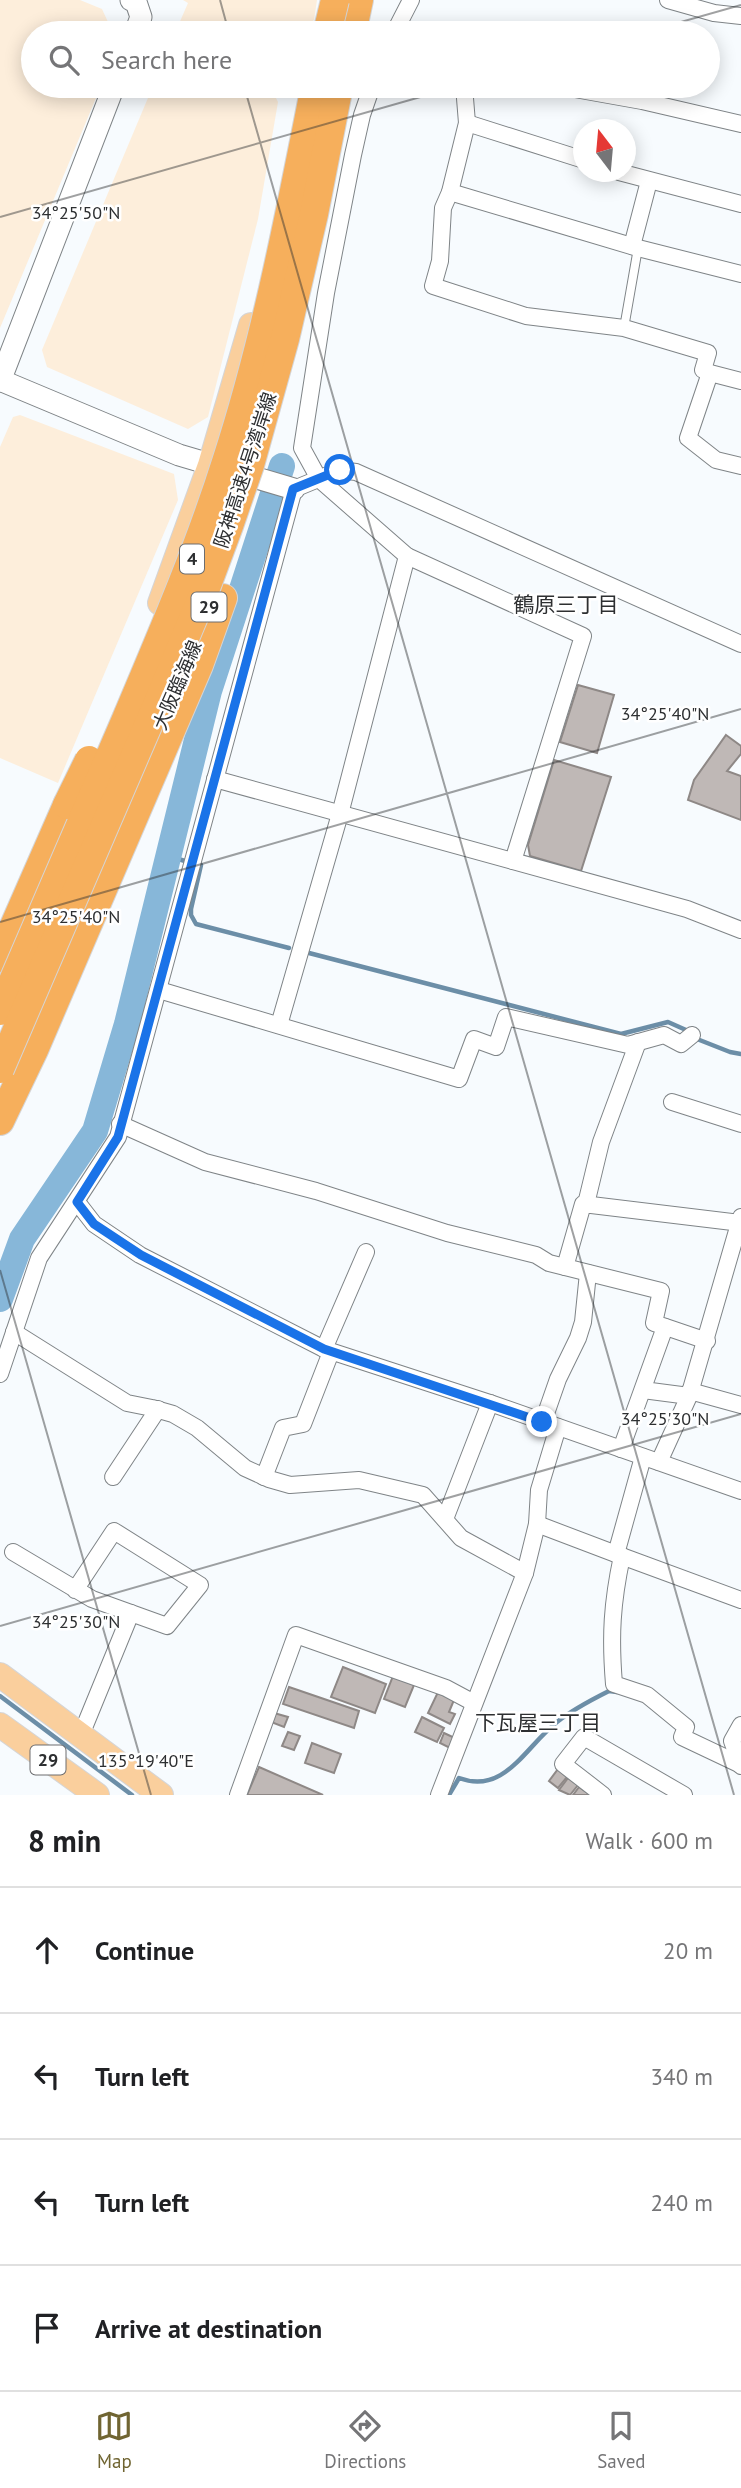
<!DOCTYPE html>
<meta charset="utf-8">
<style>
body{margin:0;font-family:"PT Sans","Noto Sans JP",sans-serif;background:#f2f2f2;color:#202124}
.compass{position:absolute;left:573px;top:119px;width:63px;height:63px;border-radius:50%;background:#fff;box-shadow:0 4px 18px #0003;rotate:344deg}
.stop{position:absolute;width:21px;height:21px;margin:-16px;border:5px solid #1a73e8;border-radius:50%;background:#fff}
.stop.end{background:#1a73e8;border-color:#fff;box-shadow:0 2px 7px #0008}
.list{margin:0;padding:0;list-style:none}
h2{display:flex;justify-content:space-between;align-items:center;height:91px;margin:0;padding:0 28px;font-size:30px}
h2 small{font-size:23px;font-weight:400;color:#757577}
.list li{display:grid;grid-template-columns:46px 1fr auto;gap:21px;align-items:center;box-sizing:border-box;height:126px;padding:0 28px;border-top:2px solid #e0e0e0}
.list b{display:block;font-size:26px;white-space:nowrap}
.list em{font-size:23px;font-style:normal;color:#757577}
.icon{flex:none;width:38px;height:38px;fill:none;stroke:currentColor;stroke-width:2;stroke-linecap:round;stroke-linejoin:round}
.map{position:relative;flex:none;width:741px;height:1795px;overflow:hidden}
.search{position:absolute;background:#fff;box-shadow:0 4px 18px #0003;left:21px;right:21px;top:21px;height:77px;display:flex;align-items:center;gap:18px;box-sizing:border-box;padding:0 24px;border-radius:38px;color:#757577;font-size:26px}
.sheet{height:595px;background:#fff}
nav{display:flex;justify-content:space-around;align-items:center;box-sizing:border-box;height:98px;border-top:2px solid #e0e0e0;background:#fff;font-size:19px;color:#757577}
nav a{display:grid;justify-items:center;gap:4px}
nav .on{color:#706532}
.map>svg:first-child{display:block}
</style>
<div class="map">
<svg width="741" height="1795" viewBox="0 0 741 1795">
<rect width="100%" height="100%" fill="#f7fbfe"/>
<g fill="#fdeedb">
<path d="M 0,0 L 80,0 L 102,9 L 113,33 L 33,33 L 33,86 L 101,86 L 0,328 Z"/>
<path d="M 183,0 L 317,0 L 314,20 L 293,33 L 175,33 L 188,3 Z"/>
<path d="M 153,86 L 270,86 L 278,102 L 258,219 L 208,417 L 188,429 L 47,367 L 42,350 Z"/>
<path d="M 20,415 L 174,474 L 178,500 L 58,783 L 0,758 L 0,447 L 13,417 Z"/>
</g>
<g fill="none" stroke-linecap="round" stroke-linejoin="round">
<g stroke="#6c8ea7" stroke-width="4.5">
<path d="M 168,856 L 185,861"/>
<path d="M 201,865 L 191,909 L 191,915 L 196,924 L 289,948"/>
<path d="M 309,953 L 621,1034 L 668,1022 L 686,1030"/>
<path d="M 697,1039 L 730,1052 L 741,1054"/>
<path d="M 0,1696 L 132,1795"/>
<path d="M 449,1795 L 459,1778 C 505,1795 525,1747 557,1722 C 572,1710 591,1700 609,1691 L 617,1692"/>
</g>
<path stroke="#87b7d9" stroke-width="26" d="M 0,1299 L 22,1239 L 95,1131 L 127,1024 L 209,691 L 282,466"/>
</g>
<g fill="#bfb8b6" stroke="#8e8886" stroke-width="2">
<path d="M 578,685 L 614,695 L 597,753 L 560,742 Z"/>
<path d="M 726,735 L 741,746 L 741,754 L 727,771 L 741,776 L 741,820 L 688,800 L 694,780 Z"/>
<path d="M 554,760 L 611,777 L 581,871 L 530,856 L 528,845 Z"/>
<path d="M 343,1667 L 386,1684 L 375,1713 L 331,1697 Z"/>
<path d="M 393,1676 L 414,1685 L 405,1707 L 384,1699 Z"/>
<path d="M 289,1687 L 359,1711 L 354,1728 L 283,1704 Z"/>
<path d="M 438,1692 L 454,1700 L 449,1712 L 455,1714 L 450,1724 L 428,1713 Z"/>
<path d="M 274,1713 L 288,1717 L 284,1727 L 271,1722 Z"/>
<path d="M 422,1717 L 444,1728 L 437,1742 L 415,1732 Z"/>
<path d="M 288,1732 L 300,1736 L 294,1750 L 282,1746 Z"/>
<path d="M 444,1733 L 457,1739 L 452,1749 L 440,1743 Z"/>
<path d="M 312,1743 L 341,1754 L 334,1773 L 305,1763 Z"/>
<path d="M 259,1767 L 323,1795 L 247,1795 Z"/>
<path d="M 558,1769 L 567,1777 L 558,1788 L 549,1781 Z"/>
<path d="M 568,1778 L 578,1785 L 570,1795 L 559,1790 Z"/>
<path d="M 579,1787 L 589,1794 L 588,1795 L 573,1795 Z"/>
</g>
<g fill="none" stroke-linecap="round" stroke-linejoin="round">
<defs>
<path id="lane" d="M 624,328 L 638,248"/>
<g id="street">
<path d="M 668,0 L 714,13 L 741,16"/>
<path d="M 394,33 L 411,0"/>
<path d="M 372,86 L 362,115 L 353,155 L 326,293 L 302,448 L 319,479 L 407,556 L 583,636 L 513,861"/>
<path d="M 464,86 L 467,123 L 450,192 L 443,208 L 440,261 L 433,286 L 526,316 L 624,328 L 708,353 L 703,370 L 710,373 L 688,438 L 716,460 L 741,466"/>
<path d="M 558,86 L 642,101 L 741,124"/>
<path d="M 467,123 L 584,160"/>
<path d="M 619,172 L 741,204"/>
<path d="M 450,192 L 638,248 L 741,274"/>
<path d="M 632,246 L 649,181"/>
<path d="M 710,373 L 741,381"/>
<path d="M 215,779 L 687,909 L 741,930"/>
<path d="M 159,990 L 459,1079 L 474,1039 L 496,1047 L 506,1017 L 628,1045 L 664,1035 L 681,1044 L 692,1035"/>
<path d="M 279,1025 L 340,814 L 407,556"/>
<path d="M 672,1102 L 741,1124"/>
<path d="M 120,1124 L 205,1162 L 316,1191 L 447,1233 L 536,1255 L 549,1263 L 661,1291 L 654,1323 L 707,1341"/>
<path d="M 77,1202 L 94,1224 L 140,1255 L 324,1349 L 490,1403 L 741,1491"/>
<path d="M 586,1204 L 601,1142 L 638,1042"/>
<path d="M 565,1267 L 583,1204 L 741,1223"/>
<path d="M 14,1332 L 127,1403 L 152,1408 L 173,1414 L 197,1428 L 245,1468 L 269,1479 L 290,1485 L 359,1480 L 423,1495 L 461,1538 L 525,1573"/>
<path d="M 324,1349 L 366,1252"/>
<path d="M 0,1374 L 39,1258 L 118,1137 L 294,489 L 340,470 L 356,472 L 741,644"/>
<path d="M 643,1390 L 689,1396"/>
<path d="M 690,1391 L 741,1405"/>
<path d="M 543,1422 L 558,1379 L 578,1338 L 583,1322 L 588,1273"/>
<path d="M 621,1449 L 665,1327"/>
<path d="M 643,1457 L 616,1554 L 741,1600"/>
<path d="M 659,1462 L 689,1396 L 741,1217"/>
<path d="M 113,1477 L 158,1409"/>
<path d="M 264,1477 L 283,1428 L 303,1424 L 331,1352"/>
<path d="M 445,1519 L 490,1403"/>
<path d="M 537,1524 L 616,1554"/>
<path d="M 13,1552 L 92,1599 L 167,1626 L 200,1585 L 114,1531 L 75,1590"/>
<path d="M 622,1556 C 612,1603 610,1636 614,1684 L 647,1695 L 686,1727 L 682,1737 L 739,1764"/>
<path d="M 741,1725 L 732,1741 L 741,1766"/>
<path d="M 81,1735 L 131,1613"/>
<path d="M 238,1795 L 296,1635 L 446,1688 L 474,1703"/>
<path d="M 439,1795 L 525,1573 L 537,1524 L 539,1490 L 558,1427"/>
<path d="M 603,1795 L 563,1764 L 584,1737 L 684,1795"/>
</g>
<g id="secondary">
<path d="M 131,0 L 136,2 L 141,17 L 135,33"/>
<path d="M 0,380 L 179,455 L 294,489"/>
<path d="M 0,381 L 114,86"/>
</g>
<g id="primary">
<path d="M 160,603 L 210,465 L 251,325"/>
<path d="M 0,1675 L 161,1795"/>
<path d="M 0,1725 L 97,1795"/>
</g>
<g id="highway">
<path d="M 352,33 L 359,0"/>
<path d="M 0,958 L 67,805"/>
<path d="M 0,1121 L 34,1050 L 199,665 L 223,598"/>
</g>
</defs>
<use href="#lane" stroke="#7f8487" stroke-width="10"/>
<use href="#street" stroke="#7f8487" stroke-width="18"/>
<use href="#secondary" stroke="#7f8487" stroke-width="23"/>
<use href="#primary" stroke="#d5d5d6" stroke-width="26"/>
<use href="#highway" stroke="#d5d5d6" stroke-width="30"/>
<use href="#lane" stroke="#fff" stroke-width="8"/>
<use href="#street" stroke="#fff" stroke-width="16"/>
<use href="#secondary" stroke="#fff" stroke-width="21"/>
<use href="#primary" stroke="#facf9d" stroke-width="24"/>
<use href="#highway" stroke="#f6af5c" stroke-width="28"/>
<defs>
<g id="highway-bridge">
<path d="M 327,33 L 335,0"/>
<path d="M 67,805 L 89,760"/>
<path d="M 0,1011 C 42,913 84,816 126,719 C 162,634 198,550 226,462 C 266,339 290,212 315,86"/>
<path d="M 0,1069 L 156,707 L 206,588 L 229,526 L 250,465 L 285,339 L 314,214 L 339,86"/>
</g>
</defs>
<use href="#highway-bridge" stroke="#d5d5d6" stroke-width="30" stroke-linecap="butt"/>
<use href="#highway-bridge" stroke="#f6af5c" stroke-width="28"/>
</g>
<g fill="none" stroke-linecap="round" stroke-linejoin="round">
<path stroke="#1a73e8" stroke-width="9" d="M 340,470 L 293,489 L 118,1137 L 77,1202 L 94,1224 L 141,1255 L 324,1349 L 542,1422"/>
</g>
<path fill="none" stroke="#2d2f31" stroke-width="2" stroke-opacity="0.45" d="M 220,0 L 229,33M 642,33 L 741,5M 244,86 L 734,1795M 0,217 L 459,86M 0,922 L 741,709M 0,1270 L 151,1795M 0,1626 L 741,1414"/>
<g text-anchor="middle" stroke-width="5" stroke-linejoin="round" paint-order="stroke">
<g fill="#fff" stroke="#6c6d6f" stroke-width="2">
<rect x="180" y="544.5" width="24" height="29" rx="5"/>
<rect x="191.5" y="592.5" width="35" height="29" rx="5"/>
<rect x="30.5" y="1745.5" width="35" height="29" rx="5"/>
</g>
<g font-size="18" font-weight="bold" fill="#2d2f31">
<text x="192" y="565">4</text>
<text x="209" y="613">29</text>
<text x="48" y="1766">29</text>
</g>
<g font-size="19" fill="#2d2f31" stroke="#fff">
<text transform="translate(245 470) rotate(-72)" y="7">阪神高速4号湾岸線</text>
<text transform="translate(177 685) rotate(-67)" y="7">大阪臨海線</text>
</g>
<g font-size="21" fill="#2d2f31" stroke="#fff">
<text x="566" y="612">鶴原三丁目</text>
<text x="538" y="1730">下瓦屋三丁目</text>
</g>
</g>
<g font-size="18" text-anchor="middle" fill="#2d2f31" stroke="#fff" stroke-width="5" stroke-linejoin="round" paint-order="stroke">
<text x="76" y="219">34°25'50"N</text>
<text x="665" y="720">34°25'40"N</text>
<text x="76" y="923">34°25'40"N</text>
<text x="665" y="1425">34°25'30"N</text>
<text x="76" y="1628">34°25'30"N</text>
<text x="146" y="1767">135°19'40"E</text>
</g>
</svg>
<svg class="compass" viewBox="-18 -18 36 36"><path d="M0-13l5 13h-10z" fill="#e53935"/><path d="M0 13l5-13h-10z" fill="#757577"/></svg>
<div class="stop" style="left:340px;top:470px"></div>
<div class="stop end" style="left:542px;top:1422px"></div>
<div class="search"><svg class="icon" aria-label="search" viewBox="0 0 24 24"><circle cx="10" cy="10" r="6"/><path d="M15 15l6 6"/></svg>Search here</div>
</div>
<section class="sheet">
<h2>8 min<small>Walk · 600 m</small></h2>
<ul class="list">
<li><svg class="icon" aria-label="ahead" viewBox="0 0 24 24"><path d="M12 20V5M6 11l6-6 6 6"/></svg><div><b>Continue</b></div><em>20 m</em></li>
<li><svg class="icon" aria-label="left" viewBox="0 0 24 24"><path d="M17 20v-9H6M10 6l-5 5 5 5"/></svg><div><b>Turn left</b></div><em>340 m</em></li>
<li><svg class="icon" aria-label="left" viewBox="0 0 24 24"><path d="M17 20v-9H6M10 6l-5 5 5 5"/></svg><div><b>Turn left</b></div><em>240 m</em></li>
<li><svg class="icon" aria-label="arrive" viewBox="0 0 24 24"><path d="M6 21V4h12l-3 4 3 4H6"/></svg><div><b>Arrive at destination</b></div></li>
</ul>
</section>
<nav>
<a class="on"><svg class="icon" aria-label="map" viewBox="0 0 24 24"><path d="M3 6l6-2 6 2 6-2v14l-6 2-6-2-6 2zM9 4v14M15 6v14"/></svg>Map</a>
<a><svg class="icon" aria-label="directions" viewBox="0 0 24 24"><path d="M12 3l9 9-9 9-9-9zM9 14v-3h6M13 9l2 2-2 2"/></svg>Directions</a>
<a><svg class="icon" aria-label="saved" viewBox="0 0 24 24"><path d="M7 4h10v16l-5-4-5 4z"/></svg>Saved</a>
</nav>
